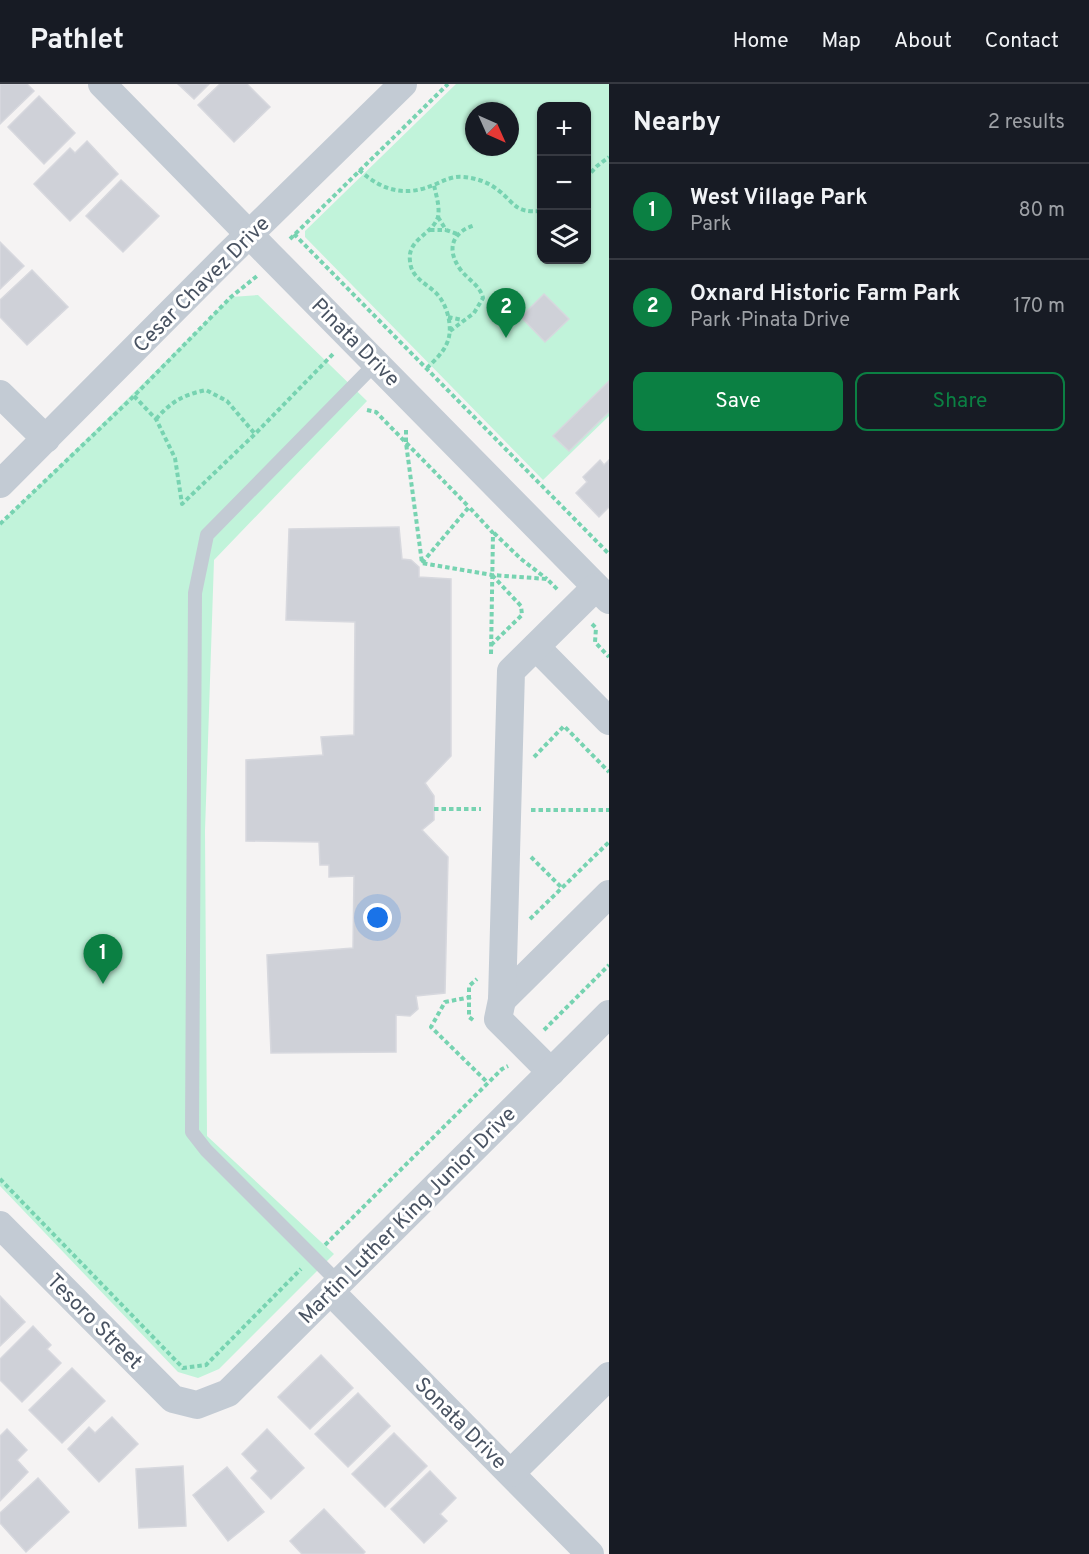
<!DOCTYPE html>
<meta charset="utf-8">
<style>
body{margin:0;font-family:Overpass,sans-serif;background:#20242c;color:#f1f3f6}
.controls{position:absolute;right:18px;top:18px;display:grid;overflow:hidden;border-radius:12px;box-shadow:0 2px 4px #0004}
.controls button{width:54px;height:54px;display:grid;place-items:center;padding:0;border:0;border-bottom:2px solid #363941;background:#171b24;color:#f1f3f6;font:30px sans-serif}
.compass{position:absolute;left:465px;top:18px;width:54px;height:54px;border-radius:50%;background:#171b24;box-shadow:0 2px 4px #0004;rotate:135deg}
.you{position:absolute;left:378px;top:834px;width:21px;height:21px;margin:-15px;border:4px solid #fff;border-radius:50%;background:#1a73e8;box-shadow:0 0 0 9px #1a73e833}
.badge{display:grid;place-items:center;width:39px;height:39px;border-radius:50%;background:#0b8043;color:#fff;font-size:20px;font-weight:700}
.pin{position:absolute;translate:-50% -50px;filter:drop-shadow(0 2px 3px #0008)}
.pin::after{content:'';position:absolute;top:32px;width:21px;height:18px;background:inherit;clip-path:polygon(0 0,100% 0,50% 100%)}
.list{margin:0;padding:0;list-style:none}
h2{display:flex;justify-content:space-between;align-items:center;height:78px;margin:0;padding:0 24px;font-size:26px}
h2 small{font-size:20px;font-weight:400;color:#9ea1a6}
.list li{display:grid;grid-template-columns:39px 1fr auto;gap:18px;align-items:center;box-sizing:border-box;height:96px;padding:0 24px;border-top:2px solid #363941}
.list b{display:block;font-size:22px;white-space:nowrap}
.list p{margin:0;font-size:20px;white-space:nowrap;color:#9ea1a6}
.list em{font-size:20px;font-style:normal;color:#9ea1a6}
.actions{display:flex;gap:12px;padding:18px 24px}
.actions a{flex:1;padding:14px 0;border:2px solid #0b8043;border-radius:12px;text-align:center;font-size:21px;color:#0b8043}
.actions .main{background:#0b8043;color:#fff}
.icon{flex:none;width:33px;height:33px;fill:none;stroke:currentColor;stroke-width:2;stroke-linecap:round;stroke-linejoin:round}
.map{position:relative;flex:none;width:609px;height:1470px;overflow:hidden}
header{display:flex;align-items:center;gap:36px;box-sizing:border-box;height:84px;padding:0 30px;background:#171b24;border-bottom:2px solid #363941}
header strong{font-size:28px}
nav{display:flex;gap:33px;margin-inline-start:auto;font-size:21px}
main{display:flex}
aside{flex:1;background:#171b24}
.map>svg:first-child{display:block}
</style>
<header>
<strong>Pathlet</strong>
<nav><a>Home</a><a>Map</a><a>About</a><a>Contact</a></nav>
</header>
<main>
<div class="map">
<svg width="609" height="1470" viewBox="0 0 609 1470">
<rect width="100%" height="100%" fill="#f5f3f3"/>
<g fill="#c1f3da" fill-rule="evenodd">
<path d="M 456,0 L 609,0 L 609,332 L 543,396 L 305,153 L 305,147 ZM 542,22 L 586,22 L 586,176 L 542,176 ZM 474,27 L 510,27 L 510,63 L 474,63 Z"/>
<path d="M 258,211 L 367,317 L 214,476 L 205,747 L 207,1052 L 334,1170 L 219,1285 L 198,1294 L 178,1288 L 0,1102 L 0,440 L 231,213 Z"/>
</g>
<g fill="#cfd1d8" stroke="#d7d8de" stroke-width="1.5">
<path d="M 0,0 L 27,0 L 34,7 L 0,40 Z"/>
<path d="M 178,0 L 209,0 L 194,15 Z"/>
<path d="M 220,0 L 247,0 L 270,23 L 234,58 L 198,21 Z"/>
<path d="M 39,12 L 75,49 L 44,80 L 8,43 Z"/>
<path d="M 87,57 L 118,90 L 70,137 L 34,100 L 70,64 L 75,69 Z"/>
<path d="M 121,96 L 159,132 L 123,168 L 86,132 Z"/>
<path d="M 0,158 L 24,182 L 0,205 Z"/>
<path d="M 32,186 L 68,223 L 27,261 L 0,233 L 0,216 Z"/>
<path d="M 544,210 L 569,235 L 545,258 L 521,233 Z"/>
<path d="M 609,297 L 609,328 L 569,367 L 553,352 Z"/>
<path d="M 600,376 L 604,381 L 609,376 L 609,423 L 599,433 L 576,409 L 587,398 L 583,393 Z"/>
<path d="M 399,443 L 402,475 L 411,476 L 419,483 L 419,493 L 451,495 L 451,672 L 425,699 L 434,712 L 434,736 L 422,746 L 448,773 L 445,909 L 416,912 L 418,925 L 410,932 L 396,931 L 396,968 L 271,969 L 267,871 L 353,864 L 354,792 L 329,793 L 329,781 L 320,781 L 319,758 L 246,757 L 246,676 L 323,671 L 321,653 L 354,651 L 355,538 L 286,536 L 289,445 Z"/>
<path d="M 0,1212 L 25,1238 L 0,1262 Z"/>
<path d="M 33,1242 L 51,1261 L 47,1265 L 61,1279 L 22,1318 L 0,1296 L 0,1275 Z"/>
<path d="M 321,1271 L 353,1304 L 310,1345 L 278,1313 Z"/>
<path d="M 72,1284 L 105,1317 L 62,1359 L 29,1326 Z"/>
<path d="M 358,1309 L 390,1342 L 348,1383 L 315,1350 Z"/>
<path d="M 112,1333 L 138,1360 L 99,1398 L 68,1365 L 89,1343 L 95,1349 Z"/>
<path d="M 7,1345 L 27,1366 L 17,1376 L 28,1388 L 0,1417 L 0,1352 Z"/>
<path d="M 267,1345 L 304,1384 L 271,1415 L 251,1394 L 258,1387 L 242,1370 Z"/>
<path d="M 394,1349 L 427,1382 L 385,1423 L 352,1390 Z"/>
<path d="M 183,1382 L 186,1442 L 139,1444 L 136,1385 Z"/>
<path d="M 227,1383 L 264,1428 L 228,1457 L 193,1411 Z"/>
<path d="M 430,1387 L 456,1414 L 440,1430 L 447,1437 L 424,1459 L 391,1425 Z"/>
<path d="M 38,1394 L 69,1428 L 26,1468 L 0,1439 L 0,1429 Z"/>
<path d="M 324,1425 L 365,1468 L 363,1470 L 302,1470 L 290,1457 Z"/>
</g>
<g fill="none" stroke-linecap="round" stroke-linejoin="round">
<g stroke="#77d3b1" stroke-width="4" stroke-dasharray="4.5 3" stroke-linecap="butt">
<path d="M 359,86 C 384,108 406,113 436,100 C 445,96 453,92 463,93 C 476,94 488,98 498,106 C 516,120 514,129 542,127"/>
<path d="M 586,94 L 597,82 L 609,73"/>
<path d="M 438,133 L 446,146 L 457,150"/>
<path d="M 430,146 L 446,146"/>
<path d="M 294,150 L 609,470"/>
<path d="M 290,155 L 448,0"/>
<path d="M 448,233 L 462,236"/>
<path d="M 450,247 L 474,229 L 483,214 C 480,201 468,196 460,185 C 446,165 452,148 475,141"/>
<path d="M 427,284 C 434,277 443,269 447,259 C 454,244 447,219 435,208 C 424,198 411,193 410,177 C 407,155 432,151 438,133 C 440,122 436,111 434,101"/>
<path d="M 134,312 L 156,335 L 175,374 L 182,420 L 255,350 L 333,270"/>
<path d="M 367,326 L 376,328 L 469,423"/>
<path d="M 156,335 C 172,317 183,311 206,306 L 227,317 L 255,350"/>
<path d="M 406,346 L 406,359 L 422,479 L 492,491 L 547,495 L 559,507"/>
<path d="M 0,440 L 134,312 L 231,213 L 257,192"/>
<path d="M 494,449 L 521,475 L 547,495"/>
<path d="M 422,479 L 469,423 L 493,449 L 491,570"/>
<path d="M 592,540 L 596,544 L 595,558 L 609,573"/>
<path d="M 491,561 L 522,531 L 521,522 L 492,491"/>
<path d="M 534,673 L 564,642 L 609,688"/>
<path d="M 434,725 L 481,725"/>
<path d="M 531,726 L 609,726"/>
<path d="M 531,773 L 562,804"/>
<path d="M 530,835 L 609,758"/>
<path d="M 471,913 L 445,918 L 431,943 L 488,999"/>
<path d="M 473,936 L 469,933 L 469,902 L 477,895"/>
<path d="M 544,946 L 609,881"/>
<path d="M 0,1095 L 183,1284 L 206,1281 L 301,1185"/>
<path d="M 325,1161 L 502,985 L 508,982"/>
</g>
<path stroke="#c3cbd4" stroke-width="14" d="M 340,1200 L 206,1066 L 192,1048 L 195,509 L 207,451 L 376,279"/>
<g stroke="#c3cbd4" stroke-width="28">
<path d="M 102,0 C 270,173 441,344 609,516"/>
<path d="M 0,310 L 46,355"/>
<path d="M 0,400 L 228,171 L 403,0"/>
<path d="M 536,563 L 609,637"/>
<path d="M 502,916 L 609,810"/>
<path d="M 551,988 L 498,935 L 502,916 L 511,587 L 596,503"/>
<path d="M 0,1141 L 173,1315 L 197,1321 L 228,1309 L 609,930"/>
<path d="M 331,1208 L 590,1470"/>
<path d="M 511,1389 L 609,1292"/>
</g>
</g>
<g text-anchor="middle" stroke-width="6" stroke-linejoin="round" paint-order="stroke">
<g font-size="21" fill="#495362" stroke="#fff">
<text transform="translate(201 200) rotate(-45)" y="7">Cesar Chavez Drive</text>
<text transform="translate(356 258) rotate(45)" y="7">Pinata Drive</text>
<text transform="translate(407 1131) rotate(-45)" y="7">Martin Luther King Junior Drive</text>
<text transform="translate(95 1237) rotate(45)" y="7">Tesoro Street</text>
<text transform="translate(461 1339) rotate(45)" y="7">Sonata Drive</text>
</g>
</g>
</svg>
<div class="controls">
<button>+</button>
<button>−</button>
<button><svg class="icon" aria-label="layers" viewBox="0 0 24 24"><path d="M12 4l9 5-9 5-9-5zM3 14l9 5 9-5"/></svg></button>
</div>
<svg class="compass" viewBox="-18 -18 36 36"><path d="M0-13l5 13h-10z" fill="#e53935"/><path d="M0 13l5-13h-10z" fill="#9ea1a6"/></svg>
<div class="you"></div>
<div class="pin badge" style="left:103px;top:900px">1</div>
<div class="pin badge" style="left:506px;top:254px">2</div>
</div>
<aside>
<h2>Nearby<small>2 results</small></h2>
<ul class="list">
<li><span class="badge">1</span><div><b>West Village Park</b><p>Park</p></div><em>80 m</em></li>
<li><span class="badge">2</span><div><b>Oxnard Historic Farm Park</b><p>Park · Pinata Drive</p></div><em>170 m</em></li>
</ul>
<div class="actions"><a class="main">Save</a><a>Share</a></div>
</aside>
</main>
